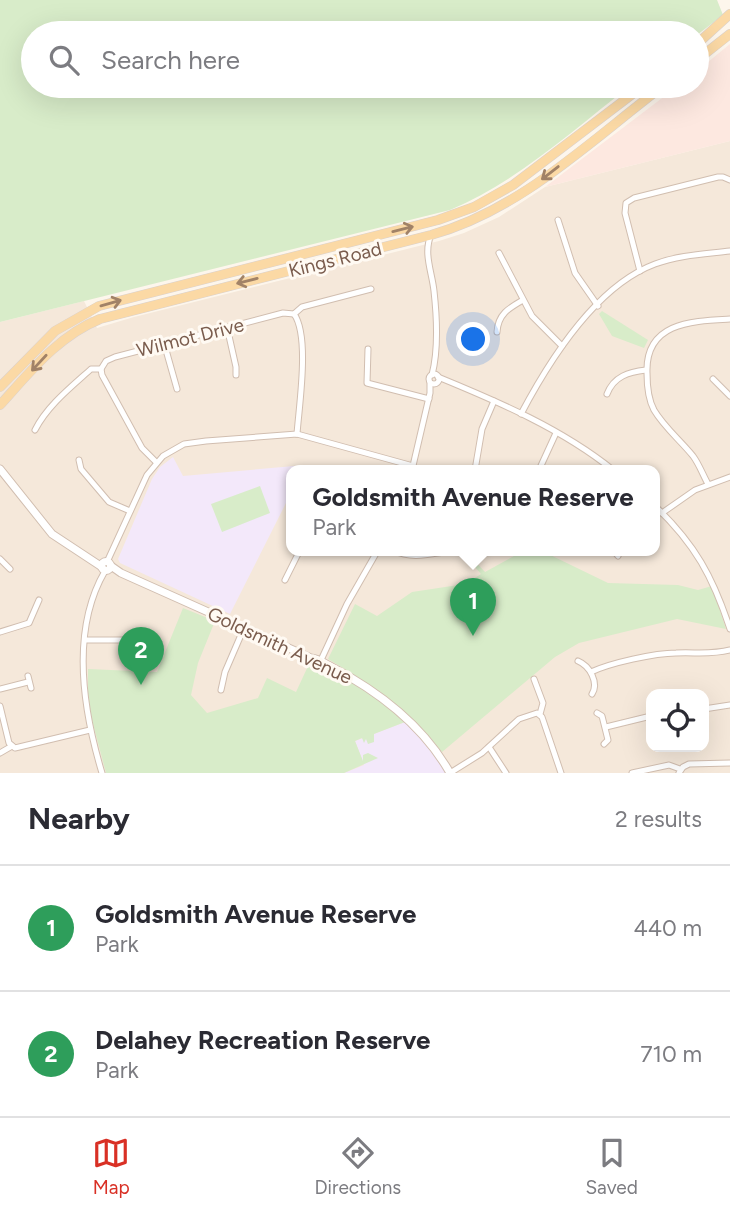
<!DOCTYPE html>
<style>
body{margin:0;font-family:Figtree,sans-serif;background:#f7f7f7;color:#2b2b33}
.controls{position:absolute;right:21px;bottom:21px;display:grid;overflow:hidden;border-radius:14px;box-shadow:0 7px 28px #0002}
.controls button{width:63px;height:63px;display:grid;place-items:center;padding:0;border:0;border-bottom:2px solid #e1e1e2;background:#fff;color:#2b2b33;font:35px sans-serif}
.you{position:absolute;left:474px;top:340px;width:24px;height:24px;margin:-18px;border:5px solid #fff;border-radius:50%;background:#1a73e8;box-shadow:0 0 0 10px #1a73e833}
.badge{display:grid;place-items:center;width:46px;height:46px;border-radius:50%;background:#d93025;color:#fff;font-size:23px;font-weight:700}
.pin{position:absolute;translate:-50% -58px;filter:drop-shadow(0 2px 4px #0008)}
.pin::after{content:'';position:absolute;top:37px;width:24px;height:21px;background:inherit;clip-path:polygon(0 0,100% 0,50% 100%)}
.popup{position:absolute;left:286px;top:465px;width:374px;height:91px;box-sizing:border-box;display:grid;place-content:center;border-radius:14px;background:#fff;filter:drop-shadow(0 2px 5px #0005);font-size:23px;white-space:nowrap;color:#7c7c81}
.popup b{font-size:26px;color:#2b2b33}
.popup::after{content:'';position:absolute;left:50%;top:100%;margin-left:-14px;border:14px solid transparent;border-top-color:#fff}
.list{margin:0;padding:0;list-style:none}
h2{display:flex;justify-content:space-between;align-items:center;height:91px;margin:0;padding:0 28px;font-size:30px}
h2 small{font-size:23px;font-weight:400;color:#7c7c81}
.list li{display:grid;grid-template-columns:46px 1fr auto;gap:21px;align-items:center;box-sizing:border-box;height:126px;padding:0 28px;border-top:2px solid #e1e1e2}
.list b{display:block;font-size:26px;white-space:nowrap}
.list p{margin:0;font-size:23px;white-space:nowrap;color:#7c7c81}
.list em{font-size:23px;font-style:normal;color:#7c7c81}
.icon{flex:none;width:38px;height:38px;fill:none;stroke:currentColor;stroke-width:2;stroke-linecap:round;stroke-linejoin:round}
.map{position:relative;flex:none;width:730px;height:773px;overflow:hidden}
.search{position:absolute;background:#fff;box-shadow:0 7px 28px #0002;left:21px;right:21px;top:21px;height:77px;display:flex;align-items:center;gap:18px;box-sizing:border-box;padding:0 24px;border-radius:38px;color:#7c7c81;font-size:26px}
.sheet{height:343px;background:#fff}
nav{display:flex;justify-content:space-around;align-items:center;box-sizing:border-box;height:98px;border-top:2px solid #e1e1e2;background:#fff;font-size:19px;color:#7c7c81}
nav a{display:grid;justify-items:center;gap:4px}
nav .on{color:#d93025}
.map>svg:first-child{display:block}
</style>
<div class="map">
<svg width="730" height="773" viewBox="0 0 730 773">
<rect width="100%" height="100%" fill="#fdf6ec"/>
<path fill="#f5e8da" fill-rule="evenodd" d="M 730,141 L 730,773 L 0,773 L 0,322 L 84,301 L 97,328 L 134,317 L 439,241 L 464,233 L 499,217 L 545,187 ZM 291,470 L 655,470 L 655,550 L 291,550 ZM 651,694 L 704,694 L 704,747 L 651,747 Z"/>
<path fill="#fde8e0" d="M 730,44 L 730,141 L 545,187 L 678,86 L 697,86 L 697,71 Z"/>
<g fill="#f3e8fa">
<path d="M 173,457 L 183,476 L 294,466 L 303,469 L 291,470 L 291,493 L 230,614 L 120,563 L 118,559 L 152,479 L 160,467 Z"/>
<path d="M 405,722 L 434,752 L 447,773 L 344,773 L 364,765 L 355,741 Z"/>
</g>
<g fill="#d8ecc9">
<path d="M 0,0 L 717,0 L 723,15 L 697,35 L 33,33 L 33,86 L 630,86 C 573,130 517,182 450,210 L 0,322 Z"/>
<path d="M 602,311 L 648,340 L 644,348 L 612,336 L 599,314 Z"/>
<path d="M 260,486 L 270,513 L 222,532 L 211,504 Z"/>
<path d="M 525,550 L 540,550 L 608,583 L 678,585 L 698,590 L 712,586 L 726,629 L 677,619 L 579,643 L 555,657 L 442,752 C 409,713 372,685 328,659 L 355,604 L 377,616 L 412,592 L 465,584 L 481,574 L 466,557 L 470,556 L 485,572 Z"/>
<path d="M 183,608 L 215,621 L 198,663 L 191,695 L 207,713 L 258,698 L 267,678 L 296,692 L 309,664 C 345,673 378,695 405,722 L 374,734 L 374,742 L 368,744 L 366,739 L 364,743 L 362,738 L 355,741 L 363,761 L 363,755 L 368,753 L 378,758 L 344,773 L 106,773 L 88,705 L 88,669 L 157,672 Z"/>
</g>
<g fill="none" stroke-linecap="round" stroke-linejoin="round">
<defs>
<g id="minor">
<path d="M 558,220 L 575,273 L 598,306"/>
<path d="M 431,235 C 423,253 432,272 434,291 C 437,318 439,348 432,375"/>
<path d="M 499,253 L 532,316 L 562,346"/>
<path d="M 640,271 L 625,213 L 626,203 L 634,198 L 718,177 L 723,177 L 730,180"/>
<path d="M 294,314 C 310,336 299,406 297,434"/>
<path d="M 227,327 L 236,367 L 236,375"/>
<path d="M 497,332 C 498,314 509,308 523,300"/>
<path d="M 164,343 L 177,389"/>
<path d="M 368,349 L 367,383 L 429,399"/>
<path d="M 101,369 L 102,375 L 142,448 L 156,462"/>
<circle cx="434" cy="379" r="5"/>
<path d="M 438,377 C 499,402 562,429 613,470"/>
<path d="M 713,379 L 730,396"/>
<path d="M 607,394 C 614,376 629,372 646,370"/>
<path d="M 521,414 C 549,361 596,286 655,264 C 679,255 706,254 730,251"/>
<path d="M 35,430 C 47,406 71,387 91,369 L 101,369 L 106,361 L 115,357 L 283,313 L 294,314 L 302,307 L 371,289"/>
<path d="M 79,460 L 81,469 L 109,502 L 130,511"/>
<path d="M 412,470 L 430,393 L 430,383"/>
<path d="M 475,470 L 482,429 L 494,401"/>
<path d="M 539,470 L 556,433"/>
<path d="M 708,484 C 703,475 699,464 693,456 C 680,440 664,427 654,410 C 648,399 647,385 647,373 C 645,322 692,321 730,319"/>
<path d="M 655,506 C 695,544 713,577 730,629"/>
<path d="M 662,513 L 695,490 L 730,477"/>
<path d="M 393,550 C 419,563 441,548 467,551"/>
<path d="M 613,550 L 618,556"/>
<path d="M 0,559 L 10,569"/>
<path d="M 107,562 L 147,475 L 163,456 L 184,444 L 206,441 L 297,434 L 413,466"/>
<path d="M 285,580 L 300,550"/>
<path d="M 0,632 L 29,623 L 39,600"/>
<path d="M 85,640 L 129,640 L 138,643"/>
<path d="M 321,660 L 347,604 L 378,550"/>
<path d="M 578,661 C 590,666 599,683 592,694"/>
<path d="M 591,672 C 610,663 655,653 676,653 C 695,652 711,655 730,650"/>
<path d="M 28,676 L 31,688"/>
<path d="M 534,679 L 543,703 L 540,714"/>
<path d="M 0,689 L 28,682"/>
<path d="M 221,690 L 225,672 L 244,628"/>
<path d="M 0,706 L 9,743 L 15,748 L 90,730"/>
<path d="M 704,709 L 730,705"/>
<path d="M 597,713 L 602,716 L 608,740 L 604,744"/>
<path d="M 606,727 L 651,716"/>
<path d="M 489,747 L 506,773"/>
<path d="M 0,753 L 12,746"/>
<path d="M 102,773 C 83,710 70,631 105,571"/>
<path d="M 450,773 L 482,753 L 519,719 L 537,713 L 542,717 L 561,773"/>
<path d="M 632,773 L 669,765 L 680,769"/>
<path d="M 679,773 L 683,767 L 689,764 L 730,763"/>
</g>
<g id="tertiary">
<path d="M 0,469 L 52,534 L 102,567"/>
<circle cx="106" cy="566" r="4.5"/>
<path d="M 111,566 L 121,573 L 311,658 C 320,659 322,662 330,666 C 378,691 423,725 450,773"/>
</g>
<g id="primary">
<path d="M 697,44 L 730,14"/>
<path d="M 697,60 L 730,34"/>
<path d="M 0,387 L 55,331 L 99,306 L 438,220 L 474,207 L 513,185 L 643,86"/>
<path d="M 0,405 C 30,372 58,336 100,319 L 431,235 C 521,210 590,141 663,86"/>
</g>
</defs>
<use href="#minor" stroke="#d1beb0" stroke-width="7"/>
<use href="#tertiary" stroke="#d1beb0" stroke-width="9"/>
<use href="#primary" stroke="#dad1cd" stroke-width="10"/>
<use href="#minor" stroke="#fff" stroke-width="5"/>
<use href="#tertiary" stroke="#fff" stroke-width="7"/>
<use href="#primary" stroke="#fbd9a5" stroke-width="9"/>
</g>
<defs><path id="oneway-shaft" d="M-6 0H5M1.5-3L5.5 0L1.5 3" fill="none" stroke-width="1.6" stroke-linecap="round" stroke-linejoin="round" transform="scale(1.75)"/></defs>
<g stroke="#a18267">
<use href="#oneway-shaft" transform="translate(550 173) rotate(142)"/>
<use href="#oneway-shaft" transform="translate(403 229) rotate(-14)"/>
<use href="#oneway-shaft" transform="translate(247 281) rotate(166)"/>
<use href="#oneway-shaft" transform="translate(111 303) rotate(-16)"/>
<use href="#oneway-shaft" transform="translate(39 363) rotate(133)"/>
</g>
<g text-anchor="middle" stroke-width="6" stroke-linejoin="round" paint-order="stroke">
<g font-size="19" fill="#7a5c4d" stroke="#fffaf3">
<text transform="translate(335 259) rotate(-14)" y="7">Kings Road</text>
<text transform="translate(190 337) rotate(-14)" y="7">Wilmot Drive</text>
<text transform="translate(280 645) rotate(25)" y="7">Goldsmith Avenue</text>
</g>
</g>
</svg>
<div class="controls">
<button><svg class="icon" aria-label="locate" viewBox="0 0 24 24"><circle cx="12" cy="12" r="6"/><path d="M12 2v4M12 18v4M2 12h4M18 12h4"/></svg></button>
</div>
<div class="you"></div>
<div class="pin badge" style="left:473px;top:636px;background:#2e9e5b">1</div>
<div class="popup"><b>Goldsmith Avenue Reserve</b>Park</div>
<div class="pin badge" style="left:141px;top:685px;background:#2e9e5b">2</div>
<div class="search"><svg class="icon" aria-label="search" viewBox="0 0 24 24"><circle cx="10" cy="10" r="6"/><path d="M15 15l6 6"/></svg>Search here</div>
</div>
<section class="sheet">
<h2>Nearby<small>2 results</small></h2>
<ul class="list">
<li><span class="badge" style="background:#2e9e5b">1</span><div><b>Goldsmith Avenue Reserve</b><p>Park</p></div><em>440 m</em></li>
<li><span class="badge" style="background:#2e9e5b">2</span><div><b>Delahey Recreation Reserve</b><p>Park</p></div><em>710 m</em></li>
</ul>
</section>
<nav>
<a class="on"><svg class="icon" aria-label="map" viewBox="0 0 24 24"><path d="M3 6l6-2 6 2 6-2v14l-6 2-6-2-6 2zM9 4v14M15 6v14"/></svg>Map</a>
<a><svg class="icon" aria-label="directions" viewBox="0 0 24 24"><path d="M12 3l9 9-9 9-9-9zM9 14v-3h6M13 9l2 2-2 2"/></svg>Directions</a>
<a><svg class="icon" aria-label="saved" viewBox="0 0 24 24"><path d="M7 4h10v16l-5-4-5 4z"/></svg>Saved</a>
</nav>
